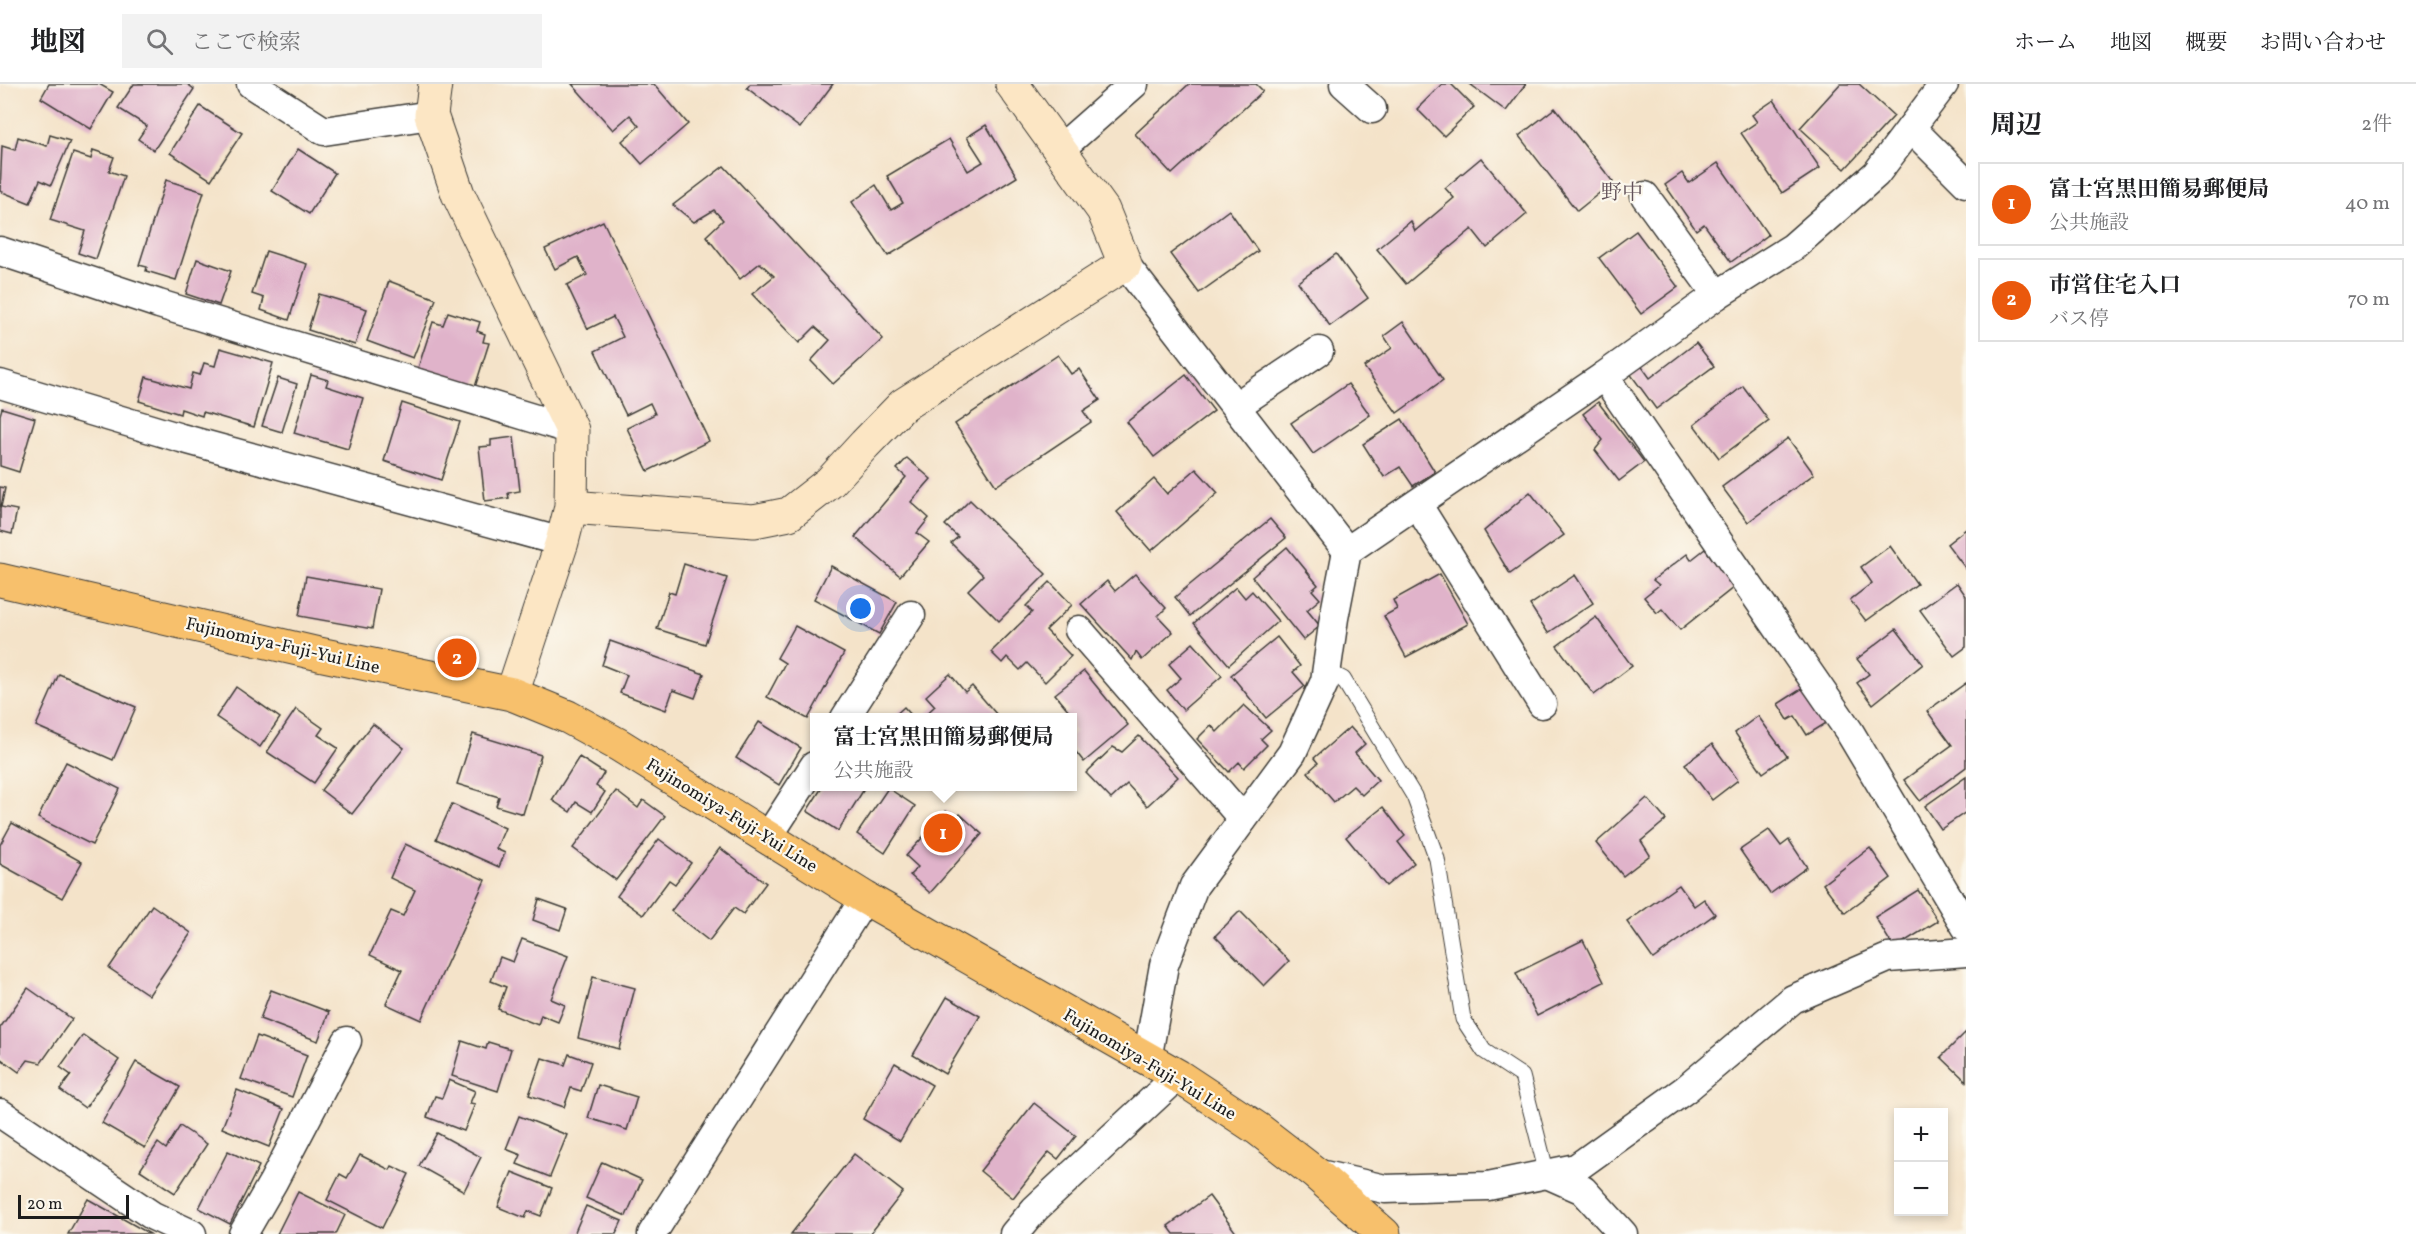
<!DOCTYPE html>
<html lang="ja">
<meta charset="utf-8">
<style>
body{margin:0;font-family:Vollkorn,"Noto Serif JP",serif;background:#f2f2f2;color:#202124}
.controls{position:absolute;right:18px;bottom:18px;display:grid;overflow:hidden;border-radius:0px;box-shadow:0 3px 9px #0003}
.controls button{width:54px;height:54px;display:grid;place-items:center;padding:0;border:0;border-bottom:2px solid #e0e0e0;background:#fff;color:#202124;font:30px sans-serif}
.scale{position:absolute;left:18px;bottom:15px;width:111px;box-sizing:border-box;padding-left:6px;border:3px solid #1c1c1c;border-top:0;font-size:16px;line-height:21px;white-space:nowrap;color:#1c1c1c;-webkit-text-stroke:4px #fbf7ec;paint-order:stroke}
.you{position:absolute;left:861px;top:525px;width:21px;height:21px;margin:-15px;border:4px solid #fff;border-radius:50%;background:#1a73e8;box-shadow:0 0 0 9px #1a73e833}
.badge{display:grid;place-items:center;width:39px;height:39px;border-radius:50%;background:#ea580c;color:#fff;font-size:20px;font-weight:700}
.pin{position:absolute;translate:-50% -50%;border:3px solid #fff;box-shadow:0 2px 6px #0006}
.popup{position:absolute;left:810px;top:629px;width:267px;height:78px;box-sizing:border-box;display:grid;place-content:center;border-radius:0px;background:#fff;filter:drop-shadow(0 2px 4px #0005);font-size:20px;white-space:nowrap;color:#757577}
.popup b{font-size:22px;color:#202124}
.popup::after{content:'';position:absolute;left:50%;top:100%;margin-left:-12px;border:12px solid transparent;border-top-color:#fff}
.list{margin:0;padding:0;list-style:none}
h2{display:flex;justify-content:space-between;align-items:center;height:78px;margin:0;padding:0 24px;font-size:26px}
h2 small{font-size:20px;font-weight:400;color:#757577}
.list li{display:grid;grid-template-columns:39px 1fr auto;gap:18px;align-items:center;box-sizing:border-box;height:84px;margin:0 12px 12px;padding:0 12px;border:2px solid #e0e0e0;border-radius:0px}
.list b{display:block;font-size:22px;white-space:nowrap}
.list p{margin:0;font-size:20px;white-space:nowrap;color:#757577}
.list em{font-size:20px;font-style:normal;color:#757577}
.icon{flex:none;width:33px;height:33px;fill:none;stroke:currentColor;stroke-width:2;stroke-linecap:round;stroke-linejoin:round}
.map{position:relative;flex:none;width:1966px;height:1150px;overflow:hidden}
header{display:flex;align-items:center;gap:36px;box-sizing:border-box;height:84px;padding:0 30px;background:#fff;border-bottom:2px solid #e0e0e0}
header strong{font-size:28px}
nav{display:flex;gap:33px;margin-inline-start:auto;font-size:21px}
.search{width:420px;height:54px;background:#f2f2f2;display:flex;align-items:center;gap:15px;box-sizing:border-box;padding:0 21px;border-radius:0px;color:#757577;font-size:22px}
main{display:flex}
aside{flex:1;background:#fff}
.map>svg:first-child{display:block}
</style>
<header>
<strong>地図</strong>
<div class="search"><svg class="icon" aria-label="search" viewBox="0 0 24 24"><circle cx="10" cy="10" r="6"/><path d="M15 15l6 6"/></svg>ここで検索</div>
<nav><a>ホーム</a><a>地図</a><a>概要</a><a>お問い合わせ</a></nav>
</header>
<main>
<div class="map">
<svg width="1966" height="1150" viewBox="0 0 1966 1150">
<rect width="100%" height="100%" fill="#fbf7ec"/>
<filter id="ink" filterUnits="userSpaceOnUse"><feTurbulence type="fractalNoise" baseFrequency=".0167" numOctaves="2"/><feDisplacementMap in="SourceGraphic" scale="12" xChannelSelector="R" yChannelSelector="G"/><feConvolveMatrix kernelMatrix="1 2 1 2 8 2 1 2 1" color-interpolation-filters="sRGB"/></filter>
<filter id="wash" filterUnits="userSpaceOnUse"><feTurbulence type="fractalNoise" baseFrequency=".008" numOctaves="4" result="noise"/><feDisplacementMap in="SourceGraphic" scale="24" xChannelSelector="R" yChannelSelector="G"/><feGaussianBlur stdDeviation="1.35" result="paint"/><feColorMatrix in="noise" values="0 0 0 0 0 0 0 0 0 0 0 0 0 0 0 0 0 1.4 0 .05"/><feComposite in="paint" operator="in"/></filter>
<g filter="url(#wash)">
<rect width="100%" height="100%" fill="#f4e3c9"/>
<g id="blocks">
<g fill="#e0b3ca">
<path d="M 49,0 L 99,0 L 113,8 L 91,45 L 41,14 Z"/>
<path d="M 134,0 L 187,0 L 194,5 L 154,66 L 138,55 L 147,42 L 118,24 Z"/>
<path d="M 572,0 L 654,0 L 688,40 L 642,80 L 622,57 L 639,42 L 630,31 L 613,46 Z"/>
<path d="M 750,0 L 833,0 L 800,44 L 747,4 Z"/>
<path d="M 1189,0 L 1256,0 L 1263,7 L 1172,90 L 1135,50 Z"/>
<path d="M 1442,0 L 1451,0 L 1474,23 L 1444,52 L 1417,25 Z"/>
<path d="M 1470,0 L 1526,0 L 1506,27 Z"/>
<path d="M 1840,0 L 1859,0 L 1894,32 L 1845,85 L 1800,44 Z"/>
<path d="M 1774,16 L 1820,84 L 1782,109 L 1741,49 L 1757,38 L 1752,31 Z"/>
<path d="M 200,22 L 242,49 L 211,96 L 170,69 Z"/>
<path d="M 1555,24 L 1613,98 L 1577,127 L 1519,52 Z"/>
<path d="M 986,41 L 1017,93 L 888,172 L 852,118 L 876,101 L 891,126 L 903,119 L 887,92 L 949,55 L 968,87 L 983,78 L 967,53 Z"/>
<path d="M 50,51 L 70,57 L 51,101 L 40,96 L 30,119 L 0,107 L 2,62 L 15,66 L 18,53 L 47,62 Z"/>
<path d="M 298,65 L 335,89 L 309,130 L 272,107 Z"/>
<path d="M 93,66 L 114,73 L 109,87 L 124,92 L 96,175 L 78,169 L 85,147 L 50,136 L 73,69 L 91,75 Z"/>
<path d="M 1481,74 L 1527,130 L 1487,164 L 1472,145 L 1406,200 L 1377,165 L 1411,137 L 1415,147 L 1454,114 L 1445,104 Z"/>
<path d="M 1718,79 L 1768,151 L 1731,178 L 1704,140 L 1696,146 L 1665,101 L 1682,89 L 1689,99 Z"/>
<path d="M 724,82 L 883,255 L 833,300 L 811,277 L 830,256 L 815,243 L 799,259 L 752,210 L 774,192 L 760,179 L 740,195 L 706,152 L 723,136 L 714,126 L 694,138 L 673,121 Z"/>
<path d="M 166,96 L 204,108 L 176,196 L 146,187 L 147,183 L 139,181 Z"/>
<path d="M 1229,126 L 1258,167 L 1199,209 L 1170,170 Z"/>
<path d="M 603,137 L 709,357 L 648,387 L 627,344 L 655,330 L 650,319 L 626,331 L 595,267 L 623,253 L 613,233 L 588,245 L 567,201 L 587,191 L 578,173 L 555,185 L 545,165 Z"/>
<path d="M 1636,147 L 1678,203 L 1641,230 L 1599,174 Z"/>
<path d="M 266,167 L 307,180 L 289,236 L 261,226 L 264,214 L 252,210 Z"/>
<path d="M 1336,170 L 1368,214 L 1330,242 L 1298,198 Z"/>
<path d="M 197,175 L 231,187 L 219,221 L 186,210 Z"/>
<path d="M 389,197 L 436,215 L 413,274 L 367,257 Z"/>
<path d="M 319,210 L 367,225 L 355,261 L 308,246 Z"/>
<path d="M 448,228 L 480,238 L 477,247 L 485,250 L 483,258 L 489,259 L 475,303 L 418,284 L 433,238 L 443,241 Z"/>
<path d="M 1403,238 L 1443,296 L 1397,329 L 1364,283 L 1392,264 L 1384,252 Z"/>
<path d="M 1696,259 L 1714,282 L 1656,325 L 1629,288 L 1640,280 L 1650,294 Z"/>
<path d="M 220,264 L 273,279 L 254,343 L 203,328 L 202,332 L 181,325 L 180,330 L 139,317 L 146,293 L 189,305 L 193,289 L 200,291 L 204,279 L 215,282 Z"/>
<path d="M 1058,271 L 1071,290 L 1079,285 L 1100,316 L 1083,327 L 1091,338 L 996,402 L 955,340 Z"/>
<path d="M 311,291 L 328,296 L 326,302 L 363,314 L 348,365 L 294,349 Z"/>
<path d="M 1186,291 L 1214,327 L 1154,373 L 1127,338 Z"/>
<path d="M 278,294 L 297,300 L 282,348 L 262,342 Z"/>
<path d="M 1348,300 L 1370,331 L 1313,370 L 1291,339 Z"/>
<path d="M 1743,302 L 1769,337 L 1719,374 L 1694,341 Z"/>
<path d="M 1598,318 L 1644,378 L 1619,397 L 1595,366 L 1603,356 L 1583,330 Z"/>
<path d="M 402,319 L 460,338 L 441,396 L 384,377 Z"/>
<path d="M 2,324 L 35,334 L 19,388 L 0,382 L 0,331 Z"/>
<path d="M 1402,335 L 1435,388 L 1413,402 L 1400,383 L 1384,393 L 1363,360 Z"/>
<path d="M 514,353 L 520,407 L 508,409 L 509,414 L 485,417 L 479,363 L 491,362 L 491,356 Z"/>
<path d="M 1788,354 L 1814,390 L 1748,438 L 1722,403 Z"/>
<path d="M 907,374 L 931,395 L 911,418 L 929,434 L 917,449 L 929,458 L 900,492 L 855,453 L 906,393 L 897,385 Z"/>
<path d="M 1196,385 L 1218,409 L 1151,467 L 1117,428 L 1154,395 L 1167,410 Z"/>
<path d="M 0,403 L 5,404 L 1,423 L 17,426 L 12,450 L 0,447 Z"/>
<path d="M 1530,408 L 1564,451 L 1510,490 L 1484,447 Z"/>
<path d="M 970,416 L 1046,490 L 999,537 L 968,506 L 983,491 L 951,459 L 958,453 L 945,441 Z"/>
<path d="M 1270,435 L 1286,454 L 1190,532 L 1175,513 Z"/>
<path d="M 1966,445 L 1966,485 L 1947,460 Z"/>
<path d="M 1890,462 L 1917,500 L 1866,537 L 1850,516 L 1872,499 L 1861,483 Z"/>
<path d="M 1287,463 L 1318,501 L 1312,506 L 1320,515 L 1307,526 L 1320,542 L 1303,556 L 1252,493 Z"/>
<path d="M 1705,465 L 1734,503 L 1680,546 L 1662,525 L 1657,529 L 1644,513 L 1659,501 L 1653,496 L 1687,470 L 1691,476 Z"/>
<path d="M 684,480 L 727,494 L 705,560 L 657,545 L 669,508 L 675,510 Z"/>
<path d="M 831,482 L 897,518 L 879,550 L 814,515 Z"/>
<path d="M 1135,490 L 1166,524 L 1158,532 L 1173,548 L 1142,576 L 1136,568 L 1132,576 L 1081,520 L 1107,497 L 1115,507 Z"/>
<path d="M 1440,490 L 1468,540 L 1406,573 L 1384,532 L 1397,525 L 1393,516 Z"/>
<path d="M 1575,491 L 1593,519 L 1548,549 L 1530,521 Z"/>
<path d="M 306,492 L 379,505 L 372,545 L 299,532 Z"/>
<path d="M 1050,498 L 1072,521 L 1046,546 L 1071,572 L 1045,598 L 1027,579 L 1020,586 L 1007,573 L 1002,579 L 991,568 L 1032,528 L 1026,522 Z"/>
<path d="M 1957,499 L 1966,512 L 1966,563 L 1954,572 L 1920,526 Z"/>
<path d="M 1236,503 L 1245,514 L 1252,507 L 1278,537 L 1229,581 L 1194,539 Z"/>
<path d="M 1596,533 L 1632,582 L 1594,611 L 1557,562 Z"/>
<path d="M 795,542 L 844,569 L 808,635 L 767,613 L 785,579 L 777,574 Z"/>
<path d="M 1896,545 L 1923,580 L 1873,620 L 1857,599 L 1869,590 L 1857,575 Z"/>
<path d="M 1277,553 L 1300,582 L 1293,588 L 1305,602 L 1266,634 L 1231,591 Z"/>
<path d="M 610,557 L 704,590 L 695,614 L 673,606 L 666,626 L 620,609 L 627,591 L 602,581 Z"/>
<path d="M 1193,559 L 1222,592 L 1183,626 L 1167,606 L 1181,594 L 1169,580 Z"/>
<path d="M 1084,587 L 1128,641 L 1084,678 L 1072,663 L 1072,651 L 1075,648 L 1072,644 L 1072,634 L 1061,634 L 1069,627 L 1055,610 Z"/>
<path d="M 59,590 L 136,623 L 113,676 L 36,642 Z"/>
<path d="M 950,590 L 965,608 L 972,602 L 997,631 L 994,634 L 922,634 L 935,622 L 926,612 Z"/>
<path d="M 1966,599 L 1966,683 L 1920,717 L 1904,696 L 1952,661 L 1927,627 Z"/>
<path d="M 1806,602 L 1828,638 L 1807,651 L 1795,632 L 1788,636 L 1778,620 Z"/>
<path d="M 236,603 L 280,634 L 260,663 L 216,633 Z"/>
<path d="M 1244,621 L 1271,646 L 1261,655 L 1267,661 L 1244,684 L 1239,678 L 1229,688 L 1197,655 L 1211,641 L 1217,648 Z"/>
<path d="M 904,623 L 914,634 L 892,634 Z"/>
<path d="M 296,625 L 323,644 L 318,651 L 338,664 L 314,699 L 267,668 Z"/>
<path d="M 1758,632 L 1787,672 L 1763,689 L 1735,649 Z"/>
<path d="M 759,638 L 801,664 L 779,701 L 736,674 Z"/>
<path d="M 373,640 L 404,664 L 352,730 L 321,706 Z"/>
<path d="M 1350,643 L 1365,660 L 1355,669 L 1378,696 L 1362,711 L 1353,702 L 1334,718 L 1308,688 L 1318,679 L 1314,674 Z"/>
<path d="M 473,650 L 541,671 L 523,730 L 496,722 L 499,713 L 457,700 Z"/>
<path d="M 1139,652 L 1178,693 L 1147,722 L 1127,700 L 1111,715 L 1086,689 L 1113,663 L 1122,668 Z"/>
<path d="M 1712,660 L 1738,696 L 1712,716 L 1685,680 Z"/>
<path d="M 579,673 L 604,689 L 596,702 L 605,708 L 592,728 L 576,718 L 570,728 L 552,716 Z"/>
<path d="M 66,678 L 120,705 L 92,761 L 38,734 Z"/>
<path d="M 1966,693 L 1966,728 L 1941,745 L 1925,722 Z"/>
<path d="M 823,702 L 866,702 L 838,747 L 807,727 Z"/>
<path d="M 888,704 L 915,722 L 885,769 L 857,750 Z"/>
<path d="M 616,707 L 638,724 L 643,716 L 665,732 L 616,796 L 573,764 Z"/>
<path d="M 1647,714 L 1666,736 L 1641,757 L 1650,771 L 1623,792 L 1596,759 Z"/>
<path d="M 452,720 L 505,744 L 496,765 L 505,769 L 499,783 L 436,755 Z"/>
<path d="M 1383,723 L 1405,752 L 1398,758 L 1414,779 L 1386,802 L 1346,753 Z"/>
<path d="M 946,727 L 955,735 L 960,730 L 982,750 L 930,809 L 910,791 L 918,783 L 906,772 Z"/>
<path d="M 12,739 L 82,778 L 62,814 L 0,780 L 0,761 Z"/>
<path d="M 1769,746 L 1781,762 L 1789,756 L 1807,783 L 1770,810 L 1740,766 Z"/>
<path d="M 659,755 L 691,779 L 675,800 L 669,796 L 643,831 L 617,812 Z"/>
<path d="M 405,760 L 485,796 L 421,936 L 386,920 L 402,886 L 370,871 L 391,827 L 403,832 L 415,806 L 390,794 Z"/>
<path d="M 720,764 L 766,799 L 743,830 L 734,824 L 709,857 L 671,827 Z"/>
<path d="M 1870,764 L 1891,794 L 1845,829 L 1823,800 Z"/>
<path d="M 1679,801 L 1694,822 L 1704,815 L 1715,830 L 1653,875 L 1627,838 Z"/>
<path d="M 1918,806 L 1938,837 L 1894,864 L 1875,833 Z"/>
<path d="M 539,815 L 567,825 L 560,846 L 533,836 Z"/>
<path d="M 152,821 L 191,849 L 149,911 L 109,884 Z"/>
<path d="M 1240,827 L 1289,877 L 1264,902 L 1215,852 Z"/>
<path d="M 522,855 L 568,872 L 551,915 L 565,921 L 558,938 L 541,931 L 538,941 L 498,925 L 506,903 L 491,897 L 500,873 L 513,878 Z"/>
<path d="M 1583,856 L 1604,898 L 1537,932 L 1516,889 Z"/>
<path d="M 593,893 L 635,904 L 619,965 L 578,954 Z"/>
<path d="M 28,904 L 72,935 L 41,979 L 28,976 L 19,988 L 0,974 L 0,944 Z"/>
<path d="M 271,906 L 329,928 L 318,957 L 260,935 Z"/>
<path d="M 947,913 L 980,932 L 945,990 L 913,971 Z"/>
<path d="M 1966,948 L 1966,997 L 1941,973 Z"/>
<path d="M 83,951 L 119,976 L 85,1024 L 60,1006 L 71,991 L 60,983 Z"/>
<path d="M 257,952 L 307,971 L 292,1013 L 241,995 Z"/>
<path d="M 462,957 L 486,965 L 488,958 L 511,965 L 498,1007 L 452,992 Z"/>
<path d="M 569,970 L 591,978 L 581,1007 L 571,1004 L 564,1023 L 529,1011 L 542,974 L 565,981 Z"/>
<path d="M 136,978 L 180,1003 L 145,1064 L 102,1039 Z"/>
<path d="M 895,979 L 932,1001 L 900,1057 L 863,1035 Z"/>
<path d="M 449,996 L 475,1007 L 470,1019 L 475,1020 L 464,1047 L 427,1033 L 435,1012 L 442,1014 Z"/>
<path d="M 598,1001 L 637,1013 L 627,1046 L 588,1034 Z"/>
<path d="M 237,1006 L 284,1025 L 269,1063 L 222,1044 Z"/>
<path d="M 1034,1019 L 1076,1052 L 1058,1075 L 1049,1068 L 1013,1114 L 980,1087 Z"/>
<path d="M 519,1032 L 567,1051 L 550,1093 L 517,1080 L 521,1071 L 506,1065 Z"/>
<path d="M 180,1042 L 207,1060 L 175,1109 L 140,1086 L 158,1059 L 166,1065 Z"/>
<path d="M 437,1049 L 481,1073 L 464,1107 L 419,1082 Z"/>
<path d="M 228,1067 L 259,1082 L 230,1140 L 199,1124 Z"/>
<path d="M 854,1070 L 903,1108 L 870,1150 L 791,1150 Z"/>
<path d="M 360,1071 L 390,1086 L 392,1082 L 409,1090 L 382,1144 L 327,1116 L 340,1090 L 347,1094 Z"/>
<path d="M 602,1078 L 642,1096 L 626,1132 L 586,1114 Z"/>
<path d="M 512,1088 L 552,1104 L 541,1132 L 528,1127 L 525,1134 L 498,1123 Z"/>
<path d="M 298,1108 L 345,1131 L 336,1150 L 277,1150 Z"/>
<path d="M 1209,1112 L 1237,1150 L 1174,1150 L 1168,1142 Z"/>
<path d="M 88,1115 L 150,1150 L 68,1150 Z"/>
<path d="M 586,1122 L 622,1137 L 616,1150 L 574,1150 Z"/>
</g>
</g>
</g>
<g filter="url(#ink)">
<use href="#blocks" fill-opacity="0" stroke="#3c3a36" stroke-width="1.5"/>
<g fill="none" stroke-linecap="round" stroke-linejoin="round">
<defs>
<path id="lane" d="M 1327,587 L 1343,595 L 1414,712 L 1437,775 L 1463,935 L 1484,967 L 1522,992 L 1547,1090"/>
<g id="street">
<path d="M 251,0 L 324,47 L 431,31"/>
<path d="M 1344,0 L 1372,25"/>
<path d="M 1911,44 L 1966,99"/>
<path d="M 1059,66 L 1134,0"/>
<path d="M 1645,112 L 1717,211"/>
<path d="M 0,167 L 159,220 L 572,346"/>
<path d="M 1125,180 L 1347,467"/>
<path d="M 1604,292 L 1849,647 L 1966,843"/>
<path d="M 0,300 L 181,354 L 562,458"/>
<path d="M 1236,322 L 1319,267"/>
<path d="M 1417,420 L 1542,620"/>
<path d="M 1079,546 L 1243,735"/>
<path d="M 845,634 L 911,531"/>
<path d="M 768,753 L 814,682"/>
<path d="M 1147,976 L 1164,881 L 1194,802 L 1292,669 L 1325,597 L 1334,534 L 1347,467 L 1604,292 L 1717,211 L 1793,163 L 1876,90 L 1944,0"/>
<path d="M 0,1029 L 153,1132 L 192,1150"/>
<path d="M 1315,1089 L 1385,1105 L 1488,1102 L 1576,1084 L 1686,1005 L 1793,915 L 1888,874 L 1966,868"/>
<path d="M 1547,1090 L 1583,1106 L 1623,1150"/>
<path d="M 243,1150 L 273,1098 L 347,957"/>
<path d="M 652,1150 L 865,814"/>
<path d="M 1014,1150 L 1035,1125 L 1178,992"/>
</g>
<g id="secondary">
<path d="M 435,0 L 431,31 L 458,110 L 572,346 L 571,423 L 562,458 L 512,610"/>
<path d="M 571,423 L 754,437 L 789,430 L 830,398 L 865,360 L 903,321 L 1125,180 L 1103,126 L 1012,0"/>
</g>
<path id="primary" d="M 0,496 L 319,570 L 512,610 L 568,633 L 619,661 L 865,814 L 1178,992 L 1258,1045 L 1315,1089 L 1384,1150"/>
</defs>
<use href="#lane" stroke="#3c3a36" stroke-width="17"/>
<use href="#street" stroke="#3c3a36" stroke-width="31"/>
<use href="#secondary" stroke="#3c3a36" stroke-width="35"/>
<use href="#primary" stroke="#3c3a36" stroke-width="35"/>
<use href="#lane" stroke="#fff" stroke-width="15"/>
<use href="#street" stroke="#fff" stroke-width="28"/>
<use href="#secondary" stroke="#fce6c4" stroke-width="33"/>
<use href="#primary" stroke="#f7c06c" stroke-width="33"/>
</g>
</g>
<g text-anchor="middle" stroke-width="4.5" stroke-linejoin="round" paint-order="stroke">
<g font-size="18" fill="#1c1c1c" stroke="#fbf7ec">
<text transform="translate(283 561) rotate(13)" y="6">Fujinomiya-Fuji-Yui Line</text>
<text transform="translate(732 731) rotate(32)" y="6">Fujinomiya-Fuji-Yui Line</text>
<text transform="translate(1150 980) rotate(31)" y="6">Fujinomiya-Fuji-Yui Line</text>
</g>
<g font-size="21" fill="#615159" stroke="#fbf7ec">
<text x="1622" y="115">野中</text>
</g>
</g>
</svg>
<div class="controls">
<button>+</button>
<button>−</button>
</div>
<div class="scale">20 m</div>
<div class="you"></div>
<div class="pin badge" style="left:943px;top:749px">1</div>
<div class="popup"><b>富士宮黒田簡易郵便局</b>公共施設</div>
<div class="pin badge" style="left:457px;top:574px">2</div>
</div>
<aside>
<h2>周辺<small>2件</small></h2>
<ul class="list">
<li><span class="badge">1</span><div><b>富士宮黒田簡易郵便局</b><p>公共施設</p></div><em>40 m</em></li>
<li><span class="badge">2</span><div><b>市営住宅入口</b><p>バス停</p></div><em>70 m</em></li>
</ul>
</aside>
</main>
